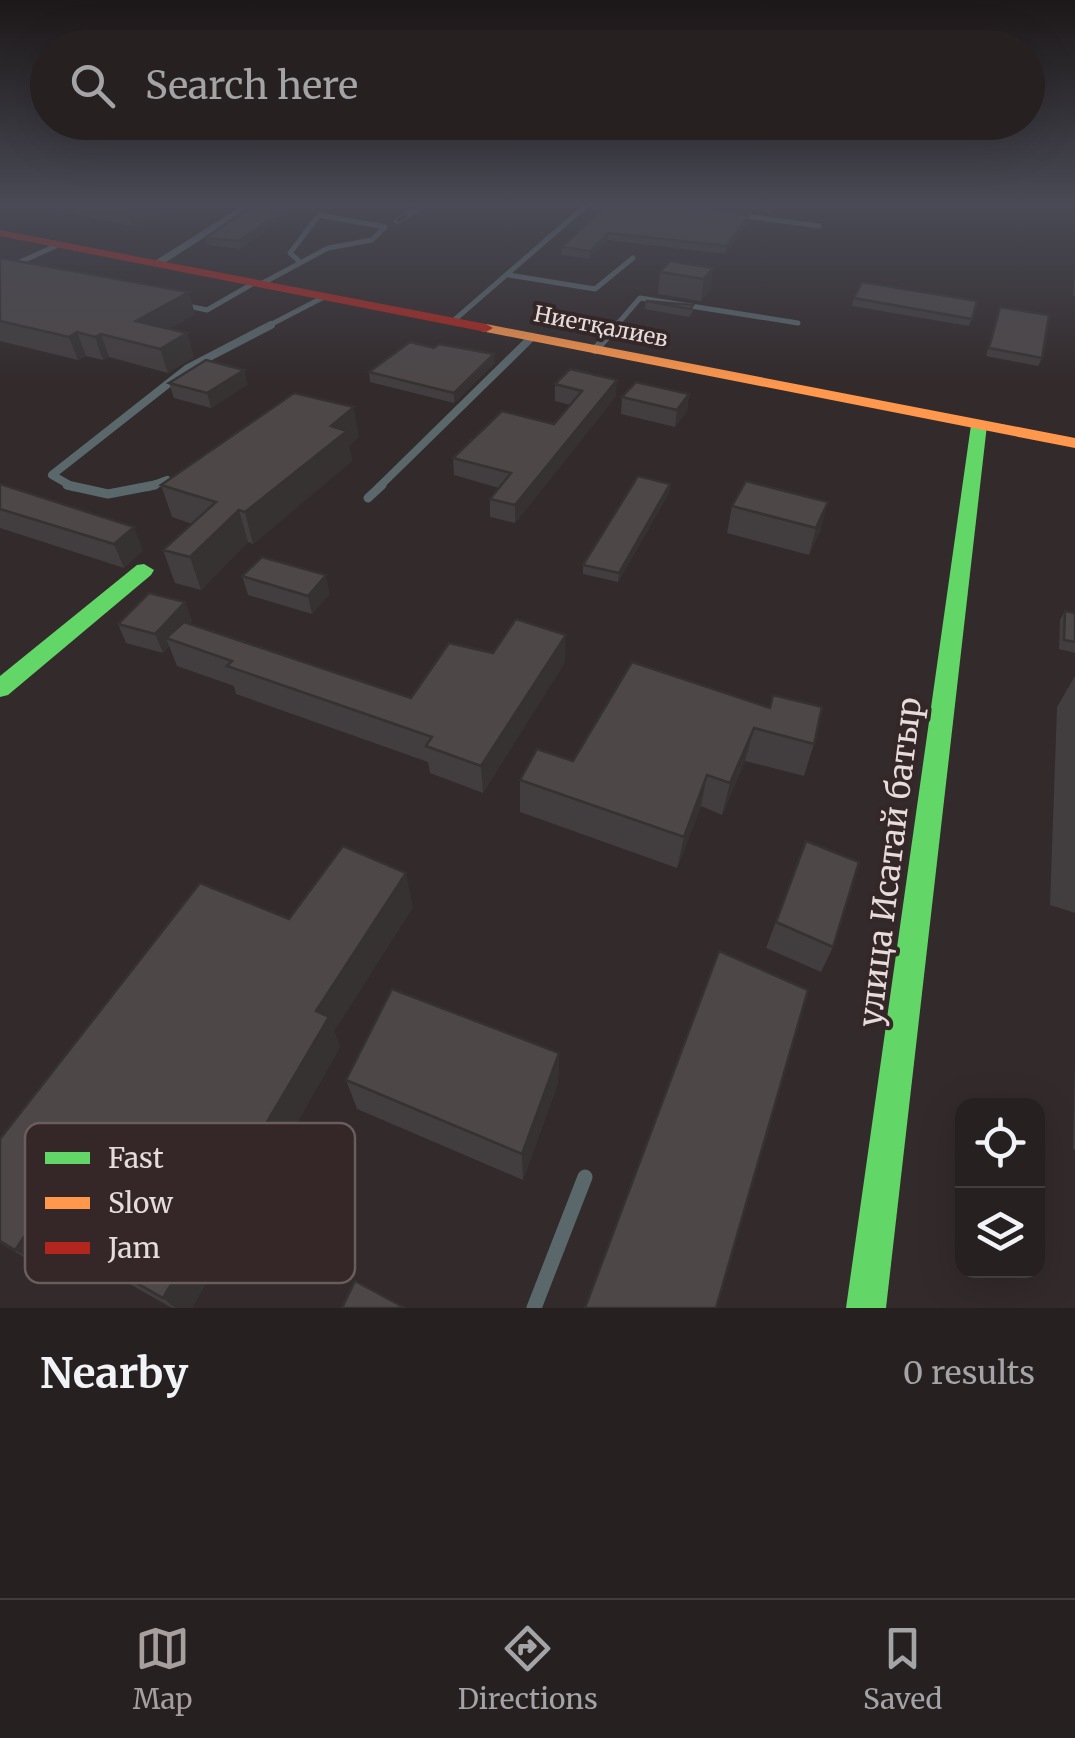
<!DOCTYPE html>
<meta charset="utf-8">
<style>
body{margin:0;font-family:Merriweather,serif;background:#2e2829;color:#f1f3f6}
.controls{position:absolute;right:30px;bottom:30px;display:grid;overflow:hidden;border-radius:20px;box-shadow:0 10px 40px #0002}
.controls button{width:90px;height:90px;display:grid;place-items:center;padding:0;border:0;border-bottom:2px solid #423e3e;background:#262020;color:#f1f3f6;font:50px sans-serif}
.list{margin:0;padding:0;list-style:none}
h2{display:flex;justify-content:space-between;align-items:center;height:130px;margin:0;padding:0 40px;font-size:42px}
h2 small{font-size:32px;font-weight:400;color:#a4a3a5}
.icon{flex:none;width:55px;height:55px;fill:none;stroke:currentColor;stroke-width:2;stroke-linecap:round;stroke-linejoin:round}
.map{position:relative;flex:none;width:1075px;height:1308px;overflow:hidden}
.search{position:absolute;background:#262020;box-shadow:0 10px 40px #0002;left:30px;right:30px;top:30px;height:110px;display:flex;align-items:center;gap:25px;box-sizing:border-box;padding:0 35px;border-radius:55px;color:#a4a3a5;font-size:38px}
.sheet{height:290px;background:#262020}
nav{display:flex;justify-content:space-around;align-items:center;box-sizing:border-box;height:140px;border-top:2px solid #423e3e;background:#262020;font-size:28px;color:#a4a3a5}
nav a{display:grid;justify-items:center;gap:5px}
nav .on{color:#a79e9e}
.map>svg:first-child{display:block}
</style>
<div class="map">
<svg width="1075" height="1308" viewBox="0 0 1075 1308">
<rect width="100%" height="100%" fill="#322a2b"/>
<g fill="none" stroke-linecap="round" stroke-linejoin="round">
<g stroke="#5a686c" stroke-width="5">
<path d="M 738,215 L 819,226"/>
<path d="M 0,271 L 58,245"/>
<path d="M 509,275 L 595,289 L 633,258"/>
<path d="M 261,284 L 328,248 L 372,240 L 385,227 L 319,215 L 290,253 L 298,260"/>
<path d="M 183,305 L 207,310 L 254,283"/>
<path d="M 452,322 L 589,203"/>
<path d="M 266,327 L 324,297"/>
<path d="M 615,327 L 640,298 L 798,323"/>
</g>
<g stroke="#5a686c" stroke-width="8">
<path d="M 595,350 L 617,325"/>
<path d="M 73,487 L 52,475 L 188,368 L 271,325"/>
<path d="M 148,487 L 167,480"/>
<path d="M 379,487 L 532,337"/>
</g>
<g stroke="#5a686c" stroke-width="9">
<path d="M 67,485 L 108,494 L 155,485"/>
<path d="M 368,498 L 382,485"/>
</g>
<path stroke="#5a686c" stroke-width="15" d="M 534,1308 L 585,1177"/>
<path fill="#5a686c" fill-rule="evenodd" d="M 247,203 L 258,203 L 160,266 L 150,264 Z"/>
<g fill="#63d668" fill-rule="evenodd">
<path d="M 979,420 L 987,425 L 886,1308 L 846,1308 L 971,425 Z"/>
<path d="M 144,564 L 154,570 L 151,575 L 8,695 L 0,697 L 0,676 L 137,565 Z"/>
</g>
<path fill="#ff974d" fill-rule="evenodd" d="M 486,324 L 1075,438 L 1075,448 L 481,331 L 481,325 Z"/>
<path fill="#b3261e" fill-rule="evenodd" d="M 0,230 L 486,324 L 493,328 L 486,332 L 0,236 Z"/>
<defs>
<path id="rail" d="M 397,221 L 426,203"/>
</defs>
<use href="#rail" stroke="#606164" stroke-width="6"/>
<use href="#rail" stroke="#352728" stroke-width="4" stroke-dasharray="12" stroke-linecap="butt"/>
</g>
<g fill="#423d3e">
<path d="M 53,203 L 184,203 L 133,226 L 56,211 Z"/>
<path d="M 256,203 L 304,203 L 276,218 L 277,223 L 241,249 L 207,245 L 205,238 Z"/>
<path d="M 609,203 L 748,222 L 725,254 L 608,240 L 590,259 L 561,255 L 562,247 Z"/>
<path d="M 748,203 L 778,203 L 771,213 L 747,209 Z"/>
<path d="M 0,258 L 195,314 L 169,329 L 194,357 L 168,373 L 109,357 L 103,360 L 86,356 L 78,360 L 0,341 Z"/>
<path d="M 1075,266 L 1075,296 L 1073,296 Z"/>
<path d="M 713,268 L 710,290 L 701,301 L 658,294 L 660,272 Z"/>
<path d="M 854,298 L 977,301 L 969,326 L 852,306 Z"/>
<path d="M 646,301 L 693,305 L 692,313 L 689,317 L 645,309 Z"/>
<path d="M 1000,307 L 1042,358 L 1038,366 L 986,356 Z"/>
<path d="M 434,348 L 495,363 L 454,403 L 370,382 L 369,372 Z"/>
<path d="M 244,370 L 247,385 L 211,408 L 174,398 L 169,383 Z"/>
<path d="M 555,384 L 616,396 L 515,523 L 490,517 L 490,499 L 499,488 L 454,475 L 453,458 L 554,424 L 570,405 L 555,401 Z"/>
<path d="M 689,394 L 687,411 L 675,427 L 621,414 L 622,397 Z"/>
<path d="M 359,437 L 349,446 L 352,461 L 253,544 L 248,542 L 201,590 L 175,583 L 163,550 L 192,524 L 172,517 L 161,485 Z"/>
<path d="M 0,484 L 143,550 L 124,568 L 0,528 Z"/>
<path d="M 670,484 L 669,493 L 618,582 L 583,574 L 583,565 Z"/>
<path d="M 732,506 L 821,529 L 809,555 L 727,533 Z"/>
<path d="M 242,576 L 330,594 L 312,614 L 248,595 Z"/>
<path d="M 185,602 L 192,621 L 189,624 L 411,698 L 493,653 L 565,662 L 483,793 L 430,773 L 428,762 L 236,694 L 234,686 L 177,666 L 169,646 L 163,653 L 126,643 L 118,624 Z"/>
<path d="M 1065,611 L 1075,613 L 1075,653 L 1059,649 L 1060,620 Z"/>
<path d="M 632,662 L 814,744 L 804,776 L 745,761 L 722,815 L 701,806 L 677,868 L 520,812 L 520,780 L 573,761 Z"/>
<path d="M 1075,676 L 1075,913 L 1050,905 L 1057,707 Z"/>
<path d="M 806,841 L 833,947 L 821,972 L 766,948 Z"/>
<path d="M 413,907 L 334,1031 L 340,1047 L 192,1308 L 172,1308 L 64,1247 L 48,1271 L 0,1243 L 0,1139 L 289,919 Z"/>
<path d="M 559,1053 L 558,1083 L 523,1180 L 357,1109 L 346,1080 Z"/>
<path d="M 1075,1059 L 1075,1150 L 1073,1149 Z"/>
</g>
<g fill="#363232">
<path d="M 133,203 L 184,203 L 133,226 L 127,205 Z"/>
<path d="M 290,203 L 304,203 L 276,218 L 277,223 L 241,249 L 239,241 L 270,214 Z"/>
<path d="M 749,215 L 748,222 L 725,254 L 727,246 Z"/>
<path d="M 608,233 L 608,240 L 590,259 L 590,251 Z"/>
<path d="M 713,268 L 710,290 L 701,301 L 704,279 Z"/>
<path d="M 189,292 L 195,314 L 143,344 L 136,321 Z"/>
<path d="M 77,332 L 86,356 L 78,360 L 69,337 Z"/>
<path d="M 187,333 L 194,357 L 168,373 L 160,349 Z"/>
<path d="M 101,334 L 109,357 L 103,360 L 95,337 Z"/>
<path d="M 494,354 L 495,363 L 454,403 L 454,393 Z"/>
<path d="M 244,370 L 247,385 L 211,408 L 207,393 Z"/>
<path d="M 617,380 L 616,396 L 515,523 L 515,505 Z"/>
<path d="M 689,394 L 687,411 L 675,427 L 677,410 Z"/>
<path d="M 354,407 L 359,437 L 349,446 L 352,461 L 253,544 L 245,512 L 331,426 Z"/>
<path d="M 670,484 L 669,493 L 618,582 L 619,573 Z"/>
<path d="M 828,502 L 821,529 L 809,555 L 816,528 Z"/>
<path d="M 239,510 L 248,542 L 201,590 L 190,557 Z"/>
<path d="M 134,527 L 143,550 L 124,568 L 114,544 Z"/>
<path d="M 326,575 L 330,594 L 312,614 L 308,596 Z"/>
<path d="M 185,602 L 192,621 L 174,641 L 166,638 L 169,646 L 163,653 L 155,634 Z"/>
<path d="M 566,635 L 565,662 L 483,793 L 481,766 Z"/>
<path d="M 754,728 L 745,761 L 722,815 L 730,783 Z"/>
<path d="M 707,775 L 701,806 L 677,868 L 684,837 Z"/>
<path d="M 406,873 L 413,907 L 334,1031 L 340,1047 L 192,1308 L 175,1308 L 163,1298 L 316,1011 Z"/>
<path d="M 559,1053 L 558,1083 L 523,1180 L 522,1154 Z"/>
<path d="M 33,1224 L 64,1247 L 48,1271 L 15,1250 Z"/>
</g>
<g fill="#4d4748" stroke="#363232" stroke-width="2.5">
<path d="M 256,203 L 290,203 L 270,214 L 276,216 L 239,241 L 205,238 Z"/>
<path d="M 609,203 L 677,203 L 749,215 L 727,246 L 608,233 L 590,251 L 562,247 Z"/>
<path d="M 748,203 L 774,203 L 772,206 Z"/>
<path d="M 0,258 L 189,292 L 136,321 L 187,333 L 160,349 L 101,334 L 95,337 L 77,332 L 69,337 L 0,321 Z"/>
<path d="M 670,261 L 713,268 L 704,279 L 660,272 Z"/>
<path d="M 862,282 L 977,301 L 972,319 L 854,298 Z"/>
<path d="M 646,301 L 693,305 L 690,309 Z"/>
<path d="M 1000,307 L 1049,315 L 1042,358 L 989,348 Z"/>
<path d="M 410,342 L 434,348 L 439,344 L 494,354 L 454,393 L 369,372 Z"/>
<path d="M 206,360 L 244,370 L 207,393 L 169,383 Z"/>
<path d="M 570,369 L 617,380 L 515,505 L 490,499 L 511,473 L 453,458 L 502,411 L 554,424 L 582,391 L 555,384 Z"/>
<path d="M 636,382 L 689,394 L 677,410 L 622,397 Z"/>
<path d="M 294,393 L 354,407 L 331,426 L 347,431 L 245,512 L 239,510 L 190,557 L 163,550 L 216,502 L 161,485 Z"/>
<path d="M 638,476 L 670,484 L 619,573 L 583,565 Z"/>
<path d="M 746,481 L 828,502 L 816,528 L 732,506 Z"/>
<path d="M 0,484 L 134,527 L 114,544 L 0,509 Z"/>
<path d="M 262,557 L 326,575 L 308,596 L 242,576 Z"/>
<path d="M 149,593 L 185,602 L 155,634 L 118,624 Z"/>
<path d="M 1065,611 L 1075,613 L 1075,642 L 1064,640 Z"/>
<path d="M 516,619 L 566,635 L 481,766 L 426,746 L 432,737 L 227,666 L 232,661 L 166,638 L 184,622 L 411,698 L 449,643 L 493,653 Z"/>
<path d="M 632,662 L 770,708 L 773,695 L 822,707 L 814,744 L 754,728 L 730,783 L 707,775 L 684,837 L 520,780 L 537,749 L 573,761 Z"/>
<path d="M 806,841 L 859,862 L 833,947 L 776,922 Z"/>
<path d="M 343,846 L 406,873 L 316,1011 L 329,1017 L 163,1298 L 33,1224 L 15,1250 L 0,1241 L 0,1139 L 200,883 L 289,919 Z"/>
<path d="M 719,951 L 808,990 L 716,1308 L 585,1308 Z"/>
<path d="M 392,989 L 559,1053 L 522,1154 L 346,1080 Z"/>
<path d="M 355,1281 L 405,1308 L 342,1308 Z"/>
</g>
<linearGradient id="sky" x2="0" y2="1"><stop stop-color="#1c1718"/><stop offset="0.53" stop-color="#494a55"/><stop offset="1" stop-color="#494a55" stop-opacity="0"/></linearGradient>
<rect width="1075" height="386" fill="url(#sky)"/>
<g text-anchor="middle" stroke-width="8" stroke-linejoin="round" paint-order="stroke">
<g font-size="22" fill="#e6dcdc" stroke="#352728">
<text transform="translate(601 326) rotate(11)" y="8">Ниетқалиев</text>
</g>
<g font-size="32" fill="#e6dcdc" stroke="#352728">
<text transform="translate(890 862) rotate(-83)" y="11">улица Исатай батыр</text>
</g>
</g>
<rect x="25" y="1123" width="330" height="160" rx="15" fill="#352728" stroke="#6a5d5e" stroke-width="2.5"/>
<rect x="45" y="1152" width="45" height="12" fill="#63d668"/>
<rect x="45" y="1197" width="45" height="12" fill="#ff974d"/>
<rect x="45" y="1242" width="45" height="12" fill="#b3261e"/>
<g font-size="28" fill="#e6dcdc">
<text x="108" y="1168">Fast</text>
<text x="108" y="1213">Slow</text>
<text x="108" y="1258">Jam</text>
</g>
</svg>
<div class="controls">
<button><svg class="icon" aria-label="locate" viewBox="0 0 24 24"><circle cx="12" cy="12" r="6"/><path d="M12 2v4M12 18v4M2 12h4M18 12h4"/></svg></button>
<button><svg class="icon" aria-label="layers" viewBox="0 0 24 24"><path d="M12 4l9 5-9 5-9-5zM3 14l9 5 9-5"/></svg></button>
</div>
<div class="search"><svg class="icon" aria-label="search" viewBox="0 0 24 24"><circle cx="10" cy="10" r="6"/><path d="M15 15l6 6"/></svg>Search here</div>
</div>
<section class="sheet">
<h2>Nearby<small>0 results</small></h2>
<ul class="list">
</ul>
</section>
<nav>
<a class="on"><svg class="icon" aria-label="map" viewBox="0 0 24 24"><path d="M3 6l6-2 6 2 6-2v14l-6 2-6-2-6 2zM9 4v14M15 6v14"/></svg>Map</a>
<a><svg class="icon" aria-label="directions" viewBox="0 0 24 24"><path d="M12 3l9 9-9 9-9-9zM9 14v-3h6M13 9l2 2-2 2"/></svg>Directions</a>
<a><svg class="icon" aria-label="saved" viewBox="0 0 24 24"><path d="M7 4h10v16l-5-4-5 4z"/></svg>Saved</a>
</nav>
